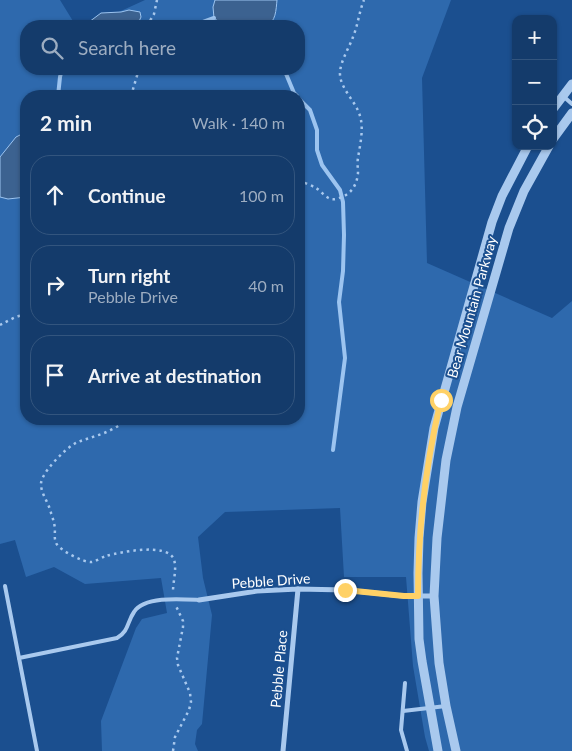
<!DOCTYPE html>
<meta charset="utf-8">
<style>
body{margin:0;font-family:Lato,sans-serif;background:#214673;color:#f1f3f6}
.controls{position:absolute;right:15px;top:15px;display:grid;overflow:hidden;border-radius:10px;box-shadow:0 1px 4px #0004}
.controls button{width:45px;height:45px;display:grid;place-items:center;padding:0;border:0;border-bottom:1px solid #33557e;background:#143b6b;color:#f1f3f6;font:25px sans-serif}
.stop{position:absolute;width:15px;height:15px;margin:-11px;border:4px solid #ffd166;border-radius:50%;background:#fff}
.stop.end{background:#ffd166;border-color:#fff;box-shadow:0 1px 5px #0008}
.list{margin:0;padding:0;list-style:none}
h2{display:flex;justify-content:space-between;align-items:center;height:65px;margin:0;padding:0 20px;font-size:21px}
h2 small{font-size:16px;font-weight:400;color:#9dadc1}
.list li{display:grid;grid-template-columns:32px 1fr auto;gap:15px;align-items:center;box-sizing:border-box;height:80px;margin:0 10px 10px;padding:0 10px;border:1px solid #33557e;border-radius:20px}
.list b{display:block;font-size:19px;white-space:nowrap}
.list p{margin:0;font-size:16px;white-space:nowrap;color:#9dadc1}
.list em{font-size:16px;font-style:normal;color:#9dadc1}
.icon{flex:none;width:28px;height:28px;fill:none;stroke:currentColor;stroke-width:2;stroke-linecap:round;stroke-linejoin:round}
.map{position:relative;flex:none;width:572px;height:751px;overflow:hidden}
.search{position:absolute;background:#143b6b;box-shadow:0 1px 4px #0004;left:20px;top:20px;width:285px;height:55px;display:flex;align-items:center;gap:12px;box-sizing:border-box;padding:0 18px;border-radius:20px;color:#9dadc1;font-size:19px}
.panel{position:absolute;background:#143b6b;box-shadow:0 1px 4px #0004;left:20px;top:90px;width:285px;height:335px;border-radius:20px}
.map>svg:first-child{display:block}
</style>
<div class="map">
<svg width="572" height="751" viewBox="0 0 572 751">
<rect width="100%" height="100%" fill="#1b4f8f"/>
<path fill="#2e69ad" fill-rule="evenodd" d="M 0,0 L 60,0 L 76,26 L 26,26 L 26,69 L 299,69 L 299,26 L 88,26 L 145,0 L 451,0 L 422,78 L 427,263 L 552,318 L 572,301 L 572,751 L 429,751 L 425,737 L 413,666 L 406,577 L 344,577 L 340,508 L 225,512 L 198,537 L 203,578 L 212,615 L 202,724 L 197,730 L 195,744 L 198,751 L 102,751 L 101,721 L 136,628 L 142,619 L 167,613 L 161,578 L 85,584 L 54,567 L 26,577 L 15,540 L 0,544 ZM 26,96 L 299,96 L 299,419 L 26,419 Z"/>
<g fill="#3c6290" stroke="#9cc4f0">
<path d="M 215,0 L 277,0 C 276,10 276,22 266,26 L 224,26 L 214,18 L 213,7 Z"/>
<path d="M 129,10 L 140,12 L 141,17 L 137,26 L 88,26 L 89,22 L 101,13 L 121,12 Z"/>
<path d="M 24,133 L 26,133 L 26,197 L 8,199 L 0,197 L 0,157 L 16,137 Z"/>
</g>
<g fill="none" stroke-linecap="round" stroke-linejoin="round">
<g stroke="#9cc4f0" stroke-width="4">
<path d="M 192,26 L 214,18"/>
<path d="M 284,69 L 294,93 L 297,96"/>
<path d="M 58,96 L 60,77 L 62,69"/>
<path d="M 299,99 L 310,110 L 317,130 L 317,150 L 322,165 L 340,190 L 343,202 L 344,235 L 343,271 L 339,302 L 345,358 L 333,450"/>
</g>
<g stroke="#a9c9ee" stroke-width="2.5" stroke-dasharray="2.5 4" stroke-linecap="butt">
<path d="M 147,26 L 154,14 L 157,0"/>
<path d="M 131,96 L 139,69"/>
<path d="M 299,180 C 304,183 311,185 316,188 C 321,191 326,198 331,199 C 335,200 339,198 342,197 C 352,193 357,184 358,173 C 358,168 357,163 358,158 C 360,145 364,129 360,116 C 356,101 339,88 340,72 C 341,60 349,48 353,37 C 358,25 359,12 364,0"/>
<path d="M 0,325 C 8,321 17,315 26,315"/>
<path d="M 129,419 C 119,426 107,433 95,436 C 88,439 81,440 74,444 C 64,450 41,473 41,484 C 41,494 49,503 51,513 C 53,518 54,523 55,528 C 55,533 54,538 56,543 C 59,550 84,563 92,562 C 97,561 102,557 106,556 C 120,552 169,542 174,560 C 177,568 173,582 173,591"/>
<path d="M 173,751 L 175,737 L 189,710 L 191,702 L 190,693 L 178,665 L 177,658 L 183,627 L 183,621 L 176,606"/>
</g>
<g stroke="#a9c9ee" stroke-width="4">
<path d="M 563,96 L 572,104"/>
<path d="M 5,586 L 19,658"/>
<path d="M 405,683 L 401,730 L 407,751"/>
<path d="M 403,711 L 446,706"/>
<path d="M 37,751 L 19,658 L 117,638 C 129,631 127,622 134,612 C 144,596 181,599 199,600"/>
</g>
<g stroke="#a9c9ee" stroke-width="5">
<path d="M 199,600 L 257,591 L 298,589 L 345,590 L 403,596 L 434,596"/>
<path d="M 283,751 L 298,589"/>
</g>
<g stroke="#a9c9ee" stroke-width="9">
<path d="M 553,109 L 572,84"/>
<path d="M 553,139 L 572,113"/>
<path d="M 438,751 L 422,661 L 419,639 L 418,573 L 419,538 L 422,502 L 434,428 L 492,222 L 502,196 L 528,146"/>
<path d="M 456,751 L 446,706 L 439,663 L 434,596 L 437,538 L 446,460 L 457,407 L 509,228 L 524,191 L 549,146"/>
</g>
</g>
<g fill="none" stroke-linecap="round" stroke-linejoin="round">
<path stroke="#ffd166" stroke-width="6" d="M 345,590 L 404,596 L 418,596 C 418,528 425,466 441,400"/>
</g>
<g text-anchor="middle" stroke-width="4" stroke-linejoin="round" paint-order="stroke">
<g font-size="14" fill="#fff" stroke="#1b4f8f">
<text transform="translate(472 307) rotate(-74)" y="5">Bear Mountain Parkway</text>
<text transform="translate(271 581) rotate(-4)" y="5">Pebble Drive</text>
<text transform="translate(279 669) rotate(-85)" y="5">Pebble Place</text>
</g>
</g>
</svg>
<div class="controls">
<button>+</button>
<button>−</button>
<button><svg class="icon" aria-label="locate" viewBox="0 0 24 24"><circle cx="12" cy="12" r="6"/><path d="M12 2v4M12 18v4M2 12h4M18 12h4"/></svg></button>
</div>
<div class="stop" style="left:441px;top:400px"></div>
<div class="stop end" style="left:345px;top:590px"></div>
<div class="search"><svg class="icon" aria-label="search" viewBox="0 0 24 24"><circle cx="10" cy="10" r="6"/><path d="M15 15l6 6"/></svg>Search here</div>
<section class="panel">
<h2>2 min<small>Walk · 140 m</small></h2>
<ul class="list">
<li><svg class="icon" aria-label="ahead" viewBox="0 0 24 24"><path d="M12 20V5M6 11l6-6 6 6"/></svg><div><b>Continue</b></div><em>100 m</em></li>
<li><svg class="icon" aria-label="right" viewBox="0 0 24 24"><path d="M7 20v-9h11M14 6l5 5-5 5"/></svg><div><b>Turn right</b><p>Pebble Drive</p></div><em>40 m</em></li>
<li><svg class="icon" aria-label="arrive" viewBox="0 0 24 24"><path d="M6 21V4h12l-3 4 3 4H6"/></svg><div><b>Arrive at destination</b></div></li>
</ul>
</section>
</div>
